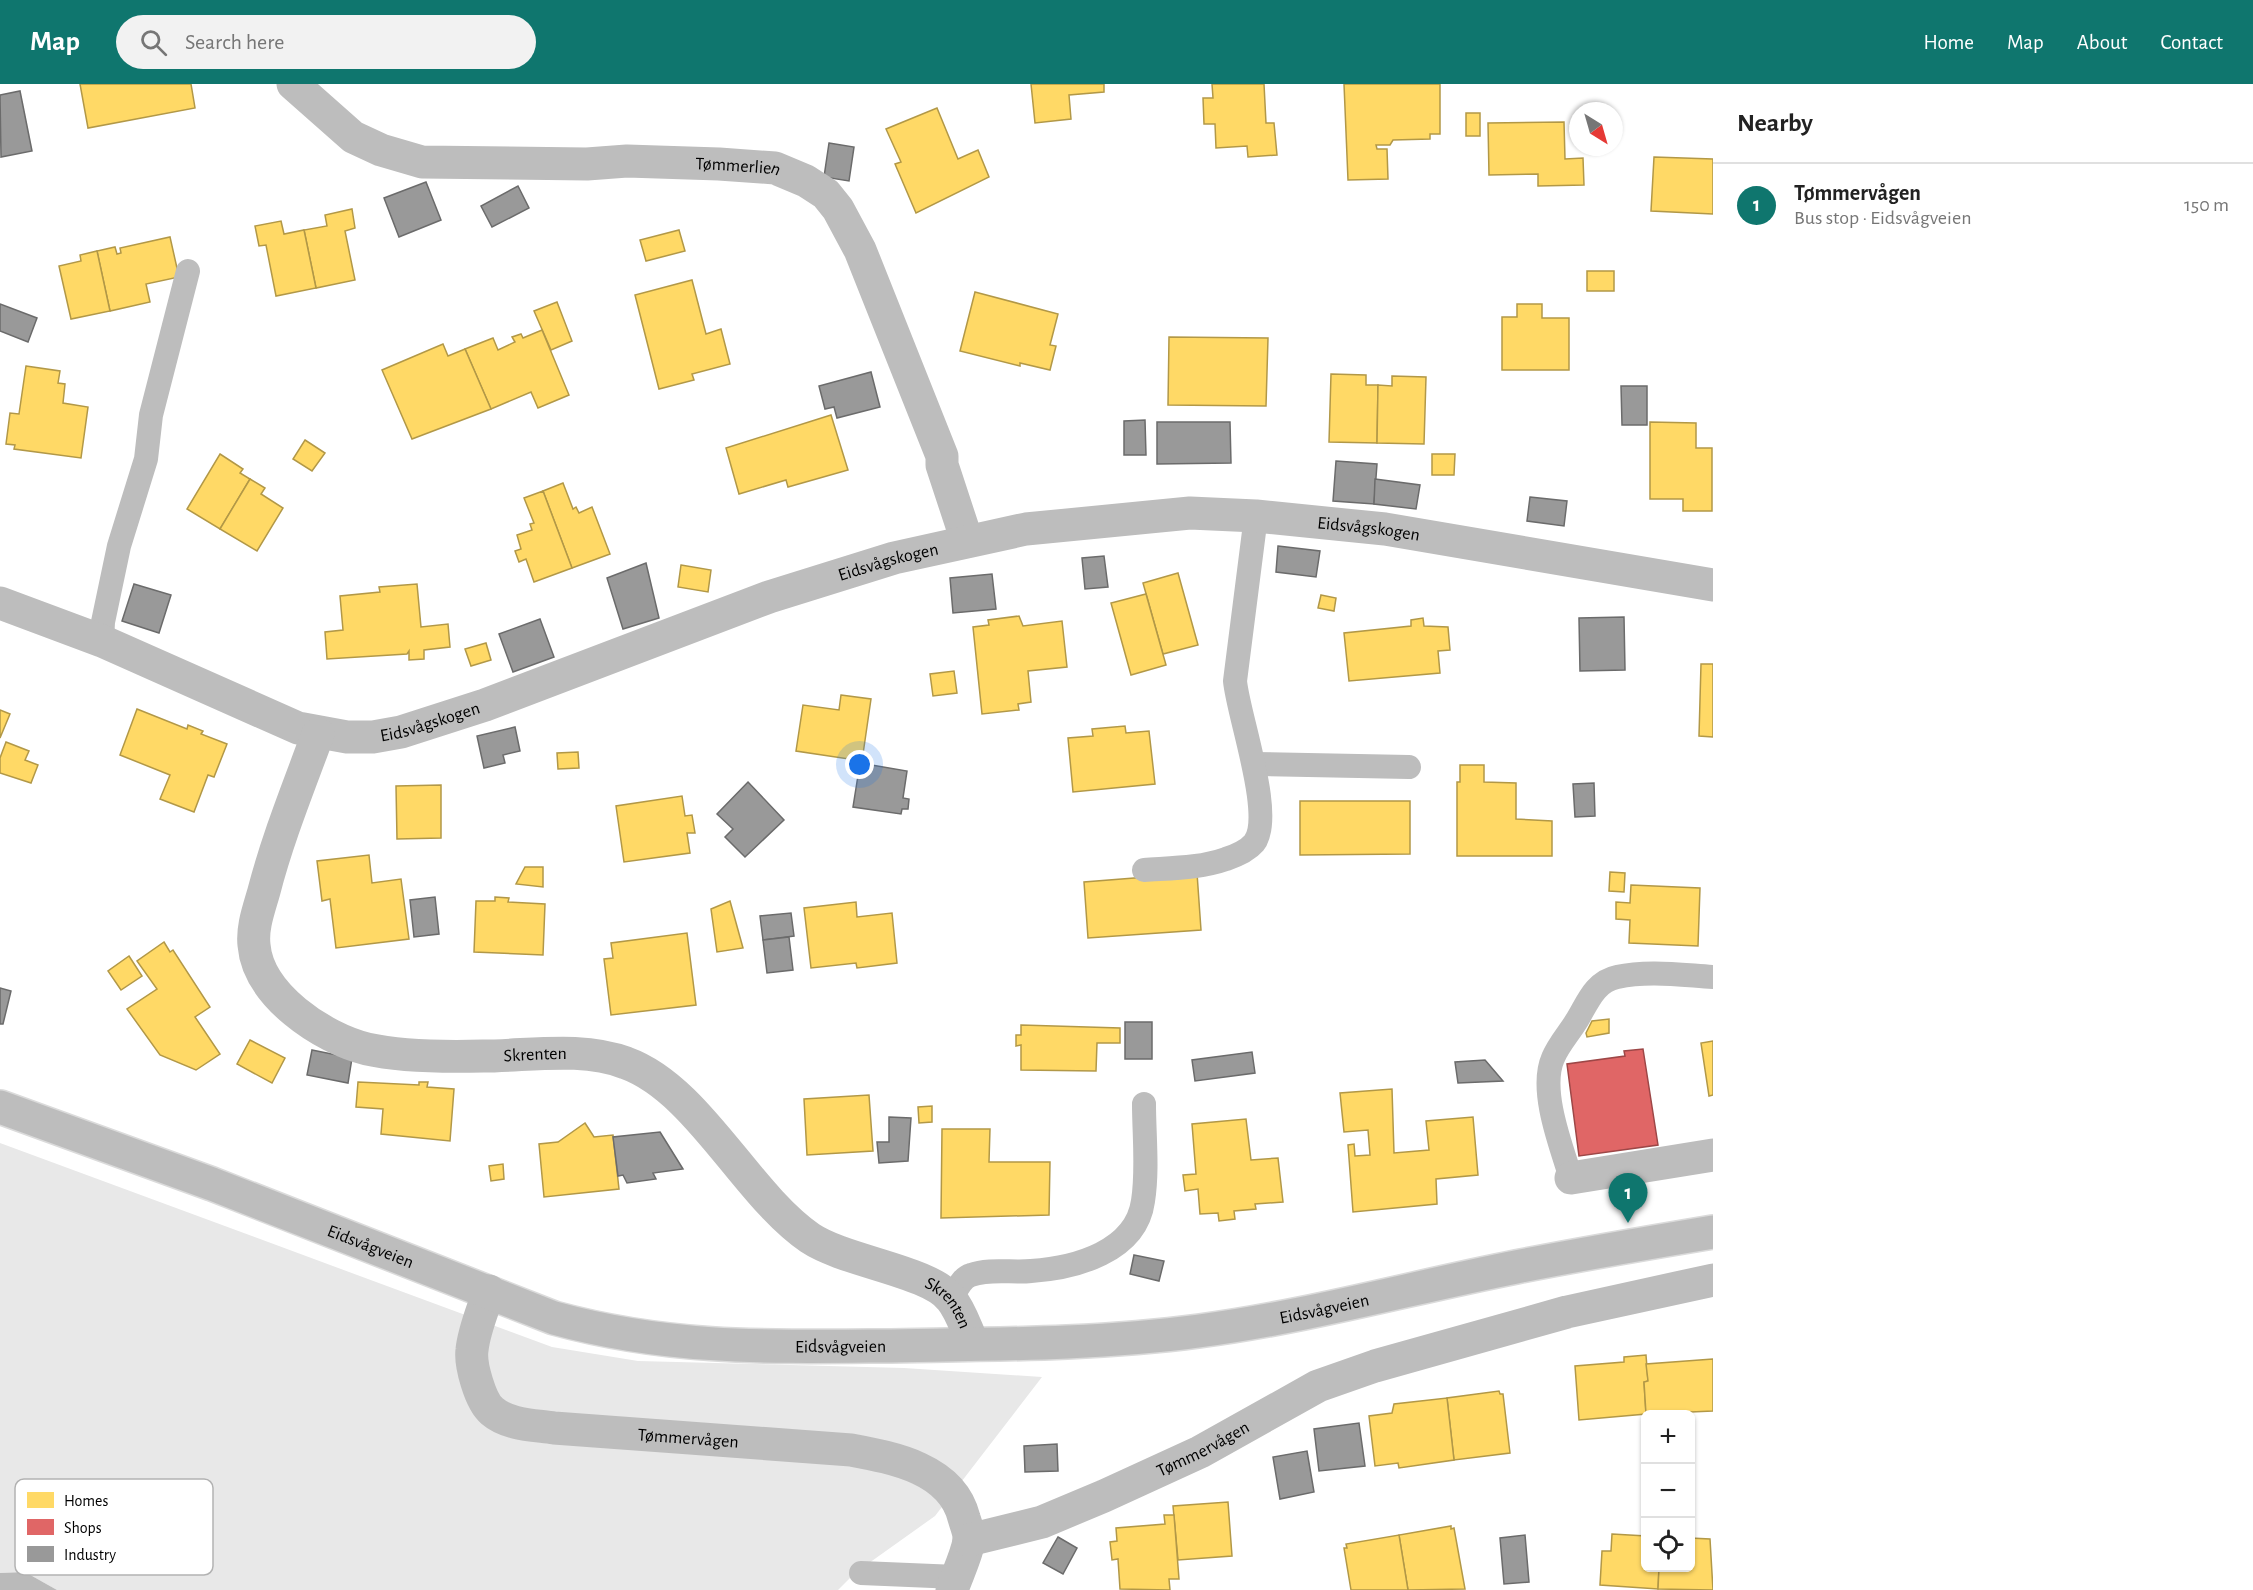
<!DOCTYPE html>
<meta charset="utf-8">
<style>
body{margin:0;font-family:"Alegreya Sans",sans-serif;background:#f2f2f2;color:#222}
.controls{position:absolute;right:18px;bottom:18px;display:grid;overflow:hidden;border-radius:9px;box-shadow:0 2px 4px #0004}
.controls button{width:54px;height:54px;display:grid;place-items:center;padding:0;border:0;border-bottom:2px solid #e0e0e0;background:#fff;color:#222;font:30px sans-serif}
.compass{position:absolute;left:1569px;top:18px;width:54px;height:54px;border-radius:50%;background:#fff;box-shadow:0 2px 4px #0004;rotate:143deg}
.you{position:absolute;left:860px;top:681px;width:21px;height:21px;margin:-15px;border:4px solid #fff;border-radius:50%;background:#1a73e8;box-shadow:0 0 0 9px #1a73e833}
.badge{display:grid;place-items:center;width:39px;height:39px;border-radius:50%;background:#0f766e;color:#fff;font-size:20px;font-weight:700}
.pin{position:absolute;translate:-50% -50px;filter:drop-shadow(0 2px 3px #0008)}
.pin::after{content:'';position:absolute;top:32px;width:21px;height:18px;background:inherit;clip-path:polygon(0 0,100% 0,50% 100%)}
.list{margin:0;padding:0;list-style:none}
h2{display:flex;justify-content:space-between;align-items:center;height:78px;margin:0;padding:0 24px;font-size:26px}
h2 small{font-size:20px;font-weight:400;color:#767676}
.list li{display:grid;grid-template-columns:39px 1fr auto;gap:18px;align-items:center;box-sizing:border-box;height:84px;padding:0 24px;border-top:2px solid #e0e0e0}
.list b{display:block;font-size:22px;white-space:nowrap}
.list p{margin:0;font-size:20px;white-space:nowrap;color:#767676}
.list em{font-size:20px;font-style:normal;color:#767676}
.icon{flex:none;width:33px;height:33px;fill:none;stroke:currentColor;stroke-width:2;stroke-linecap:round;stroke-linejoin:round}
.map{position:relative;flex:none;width:1713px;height:1506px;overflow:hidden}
header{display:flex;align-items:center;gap:36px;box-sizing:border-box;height:84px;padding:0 30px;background:#0f766e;color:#fff}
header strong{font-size:28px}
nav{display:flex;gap:33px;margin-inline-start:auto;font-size:21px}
.search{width:420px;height:54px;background:#f2f2f2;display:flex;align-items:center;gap:15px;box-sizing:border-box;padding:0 21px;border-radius:33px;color:#767676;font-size:22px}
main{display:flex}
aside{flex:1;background:#fff}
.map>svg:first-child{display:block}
</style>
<header>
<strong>Map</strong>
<div class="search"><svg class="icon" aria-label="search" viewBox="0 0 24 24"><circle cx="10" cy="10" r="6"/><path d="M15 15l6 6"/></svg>Search here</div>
<nav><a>Home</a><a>Map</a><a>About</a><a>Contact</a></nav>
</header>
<main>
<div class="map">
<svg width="1713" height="1506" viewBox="0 0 1713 1506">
<rect width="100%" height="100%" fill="#fff"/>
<path fill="#e8e8e8" d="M 0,1059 L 552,1263 L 638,1277 L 904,1284 L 1042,1293 L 935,1432 L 855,1489 L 838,1506 L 57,1506 L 25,1488 L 0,1489 Z"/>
<path fill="#bababa" d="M 25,1488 L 57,1506 L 0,1506 L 0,1489 Z"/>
<g fill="#ffd966" stroke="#b29847" stroke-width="1.5">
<path d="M 80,0 L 191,0 L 195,24 L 88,44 Z"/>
<path d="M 1031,0 L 1104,0 L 1104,8 L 1069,11 L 1071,35 L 1035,39 Z"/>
<path d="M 1212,0 L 1264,0 L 1266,39 L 1274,39 L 1277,71 L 1248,73 L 1247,62 L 1216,64 L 1215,40 L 1204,40 L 1203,14 L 1213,14 Z"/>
<path d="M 1344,0 L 1440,0 L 1440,50 L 1430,50 L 1430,55 L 1393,56 L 1390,61 L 1376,61 L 1377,65 L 1387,65 L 1388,95 L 1348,96 Z"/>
<path d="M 937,24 L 958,75 L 978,66 L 989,93 L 916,129 L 895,80 L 901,78 L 886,45 Z"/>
<rect x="1466" y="29" width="14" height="23"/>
<path d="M 1564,38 L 1565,75 L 1583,74 L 1584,101 L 1538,102 L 1538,90 L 1489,91 L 1488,39 Z"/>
<path d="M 1654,73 L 1713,75 L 1713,130 L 1651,127 Z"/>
<path d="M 352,125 L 355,144 L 345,147 L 355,196 L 316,204 L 304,146 L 327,142 L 325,131 Z"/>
<path d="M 281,137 L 284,150 L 304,146 L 316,204 L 276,212 L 266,161 L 259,162 L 255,142 Z"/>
<path d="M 679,146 L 685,167 L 646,177 L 640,156 Z"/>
<path d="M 170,153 L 179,193 L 146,200 L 150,218 L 110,227 L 97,167 L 115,163 L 117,170 L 121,169 L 120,164 Z"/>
<path d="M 97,167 L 110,227 L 71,235 L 59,182 L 81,177 L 80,171 Z"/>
<rect x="1587" y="187" width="27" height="20"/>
<path d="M 692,196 L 706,250 L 721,245 L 730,280 L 692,290 L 694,296 L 659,305 L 635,211 Z"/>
<path d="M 975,208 L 1058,230 L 1050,261 L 1056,262 L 1050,286 L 1020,279 L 1020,282 L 960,267 Z"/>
<path d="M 557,218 L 572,257 L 551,266 L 534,227 Z"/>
<path d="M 1517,220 L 1542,220 L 1542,234 L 1569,234 L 1569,286 L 1502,286 L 1502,233 L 1517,233 Z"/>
<path d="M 542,246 L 569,311 L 538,324 L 531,308 L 491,325 L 465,265 L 493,254 L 498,266 L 515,258 L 512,253 L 521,250 L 523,254 Z"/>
<path d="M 1169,253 L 1268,254 L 1266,322 L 1168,321 Z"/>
<path d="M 443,260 L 448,272 L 465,265 L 491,325 L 412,355 L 382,286 Z"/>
<path d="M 26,282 L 60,287 L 58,299 L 65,300 L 63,319 L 88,323 L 81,374 L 14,365 L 15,361 L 6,360 L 10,329 L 19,330 Z"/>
<path d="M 1331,290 L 1366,291 L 1366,301 L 1378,301 L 1377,359 L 1329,358 Z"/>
<path d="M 1392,292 L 1426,293 L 1424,360 L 1377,359 L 1378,301 L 1392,302 Z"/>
<path d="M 831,331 L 848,386 L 788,403 L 786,396 L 739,410 L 726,364 Z"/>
<path d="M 1650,338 L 1696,339 L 1696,364 L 1712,364 L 1712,427 L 1683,427 L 1683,415 L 1650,415 Z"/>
<path d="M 305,356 L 325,369 L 312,387 L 293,375 Z"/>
<path d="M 220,370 L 243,385 L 240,389 L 250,395 L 220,445 L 187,425 Z"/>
<path d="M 1432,370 L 1455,370 L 1454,391 L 1432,391 Z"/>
<path d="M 250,395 L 265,404 L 261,410 L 283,424 L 257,467 L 220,445 Z"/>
<path d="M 563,399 L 573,425 L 576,423 L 579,429 L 592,423 L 610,470 L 572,484 L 543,407 Z"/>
<path d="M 543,407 L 572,484 L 534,498 L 526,475 L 519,478 L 515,467 L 521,465 L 517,451 L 532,446 L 530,440 L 534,439 L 524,414 Z"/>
<path d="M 681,481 L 711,486 L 708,508 L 678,503 Z"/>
<path d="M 1178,489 L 1198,561 L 1163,570 L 1143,499 Z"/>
<path d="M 417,500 L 421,543 L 448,540 L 450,563 L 424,566 L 424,575 L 409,576 L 409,567 L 407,570 L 327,575 L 325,548 L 343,546 L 340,512 L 380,508 L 379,503 Z"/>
<path d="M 1146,510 L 1166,581 L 1131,591 L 1111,519 Z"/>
<path d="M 1321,511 L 1336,514 L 1334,527 L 1318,524 Z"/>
<path d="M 1019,532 L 1023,542 L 1062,537 L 1067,583 L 1028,587 L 1031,618 L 1018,620 L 1019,626 L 982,630 L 973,543 L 989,541 L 988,536 Z"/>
<path d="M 1423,534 L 1424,542 L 1448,543 L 1450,566 L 1438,567 L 1440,589 L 1349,597 L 1344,549 L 1411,542 L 1411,536 Z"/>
<path d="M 486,559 L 491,576 L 471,582 L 465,565 Z"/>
<path d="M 1701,580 L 1713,580 L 1713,653 L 1699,652 Z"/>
<path d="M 954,587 L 957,609 L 933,612 L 930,590 Z"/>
<path d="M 841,611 L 871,615 L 862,677 L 796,667 L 803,621 L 839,626 Z"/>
<path d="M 137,625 L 187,645 L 188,641 L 203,647 L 201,650 L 227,660 L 214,693 L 208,691 L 194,728 L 160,715 L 170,691 L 120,671 Z"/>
<path d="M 0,626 L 10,630 L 0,654 Z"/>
<path d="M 1125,642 L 1126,649 L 1149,647 L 1155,700 L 1073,708 L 1068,654 L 1093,652 L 1092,645 Z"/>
<path d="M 6,658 L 29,667 L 25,676 L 38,681 L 31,699 L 0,689 L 0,674 Z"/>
<path d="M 578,668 L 579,684 L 558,685 L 557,669 Z"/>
<path d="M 1460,681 L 1484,681 L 1484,698 L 1516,699 L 1516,735 L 1552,737 L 1552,772 L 1457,772 L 1457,698 L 1460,698 Z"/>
<path d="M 441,701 L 441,754 L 397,755 L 396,702 Z"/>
<path d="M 682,712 L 685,732 L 692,731 L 695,749 L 687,749 L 690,769 L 624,778 L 616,722 Z"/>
<path d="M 1300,717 L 1410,717 L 1410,770 L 1300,771 Z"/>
<path d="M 369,771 L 372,799 L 401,795 L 409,855 L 336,864 L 330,815 L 322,817 L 317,777 Z"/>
<path d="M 525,783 L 543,783 L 543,803 L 516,800 Z"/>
<path d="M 1610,788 L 1625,789 L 1624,808 L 1609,807 Z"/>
<path d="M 1197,789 L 1201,846 L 1088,854 L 1084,798 Z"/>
<path d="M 1631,801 L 1700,804 L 1698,862 L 1629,859 L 1630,836 L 1616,835 L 1616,818 L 1630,819 Z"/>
<path d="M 495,813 L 509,814 L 508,818 L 545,820 L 543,871 L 474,868 L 476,817 L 495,817 Z"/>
<path d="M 730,817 L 743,864 L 717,868 L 711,825 Z"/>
<path d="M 856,818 L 857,833 L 892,829 L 897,879 L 857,884 L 856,879 L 811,884 L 804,824 Z"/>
<path d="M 687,849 L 696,921 L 611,931 L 604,875 L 613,874 L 611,859 Z"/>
<path d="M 164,858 L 170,868 L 173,866 L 210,923 L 195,933 L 220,970 L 196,986 L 160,971 L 127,925 L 157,905 L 137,877 Z"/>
<path d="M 129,872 L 142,892 L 121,906 L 108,887 Z"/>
<path d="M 1609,935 L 1609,949 L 1587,953 L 1586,949 L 1592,937 Z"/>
<path d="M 1021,941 L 1120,944 L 1120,959 L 1097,959 L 1096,987 L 1021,986 L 1021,961 L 1016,962 L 1016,951 L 1021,951 Z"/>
<path d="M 250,956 L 285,974 L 272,999 L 237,980 Z"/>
<path d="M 1713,957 L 1713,1011 L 1709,1012 L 1701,959 Z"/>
<path d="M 358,998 L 419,1001 L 419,998 L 428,998 L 427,1003 L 454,1005 L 450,1057 L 381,1050 L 383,1025 L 356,1023 Z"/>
<path d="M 1392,1005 L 1394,1069 L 1429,1066 L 1426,1037 L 1473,1033 L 1478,1091 L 1436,1095 L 1437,1120 L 1353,1128 L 1348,1061 L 1354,1060 L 1355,1072 L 1370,1071 L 1368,1046 L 1344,1048 L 1340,1009 Z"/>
<path d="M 869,1011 L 873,1067 L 807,1071 L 804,1015 Z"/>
<path d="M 932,1022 L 932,1038 L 919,1039 L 918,1023 Z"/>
<path d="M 1246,1035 L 1251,1076 L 1278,1074 L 1283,1118 L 1255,1120 L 1256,1125 L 1234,1127 L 1235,1135 L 1219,1137 L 1218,1129 L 1200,1130 L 1198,1105 L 1185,1107 L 1183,1091 L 1196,1090 L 1192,1040 Z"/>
<path d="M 585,1039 L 594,1053 L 613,1051 L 619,1105 L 544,1113 L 539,1060 L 558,1058 Z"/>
<path d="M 942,1045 L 990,1045 L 989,1078 L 1050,1078 L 1049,1131 L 941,1134 Z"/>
<path d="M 503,1080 L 504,1095 L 491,1097 L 489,1082 Z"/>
<path d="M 1646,1271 L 1648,1297 L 1644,1298 L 1646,1330 L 1579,1336 L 1575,1282 L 1624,1278 L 1624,1273 Z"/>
<path d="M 1713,1275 L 1713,1327 L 1646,1330 L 1644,1298 L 1648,1297 L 1646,1280 Z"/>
<path d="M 1499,1307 L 1500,1310 L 1503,1310 L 1510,1369 L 1454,1376 L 1447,1314 Z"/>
<path d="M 1447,1314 L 1454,1376 L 1399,1384 L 1398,1379 L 1375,1382 L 1369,1332 L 1392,1329 L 1394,1320 Z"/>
<path d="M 1228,1418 L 1232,1472 L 1178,1476 L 1173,1422 Z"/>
<path d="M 1164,1431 L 1174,1431 L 1179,1495 L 1169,1495 L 1170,1506 L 1120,1505 L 1118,1475 L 1112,1476 L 1110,1458 L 1117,1457 L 1116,1444 L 1165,1440 Z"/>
<path d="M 1451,1442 L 1451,1445 L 1454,1444 L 1465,1505 L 1408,1506 L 1399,1451 Z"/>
<path d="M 1612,1450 L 1646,1452 L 1646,1484 L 1659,1484 L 1658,1505 L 1600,1501 L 1602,1467 L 1611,1467 Z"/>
<path d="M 1399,1451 L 1408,1506 L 1351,1506 L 1344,1464 L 1347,1464 L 1346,1460 Z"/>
<path d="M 1690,1454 L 1710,1455 L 1713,1506 L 1658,1505 L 1659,1484 L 1690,1484 Z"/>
</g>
<path fill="#e06666" stroke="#9d4747" stroke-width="1.5" d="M 1643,965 L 1658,1061 L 1579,1072 L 1567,980 L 1625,972 L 1624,967 Z"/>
<g fill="#999" stroke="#6b6b6b" stroke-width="1.5">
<path d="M 20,7 L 32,67 L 1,73 L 0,11 Z"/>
<path d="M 829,59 L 854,63 L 849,97 L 824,93 Z"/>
<path d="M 426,98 L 441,136 L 399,153 L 384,114 Z"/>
<path d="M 518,102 L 529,124 L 492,143 L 481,122 Z"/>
<path d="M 0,220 L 37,234 L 28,258 L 0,247 Z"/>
<path d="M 871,288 L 880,323 L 837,334 L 834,323 L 825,325 L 819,302 Z"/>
<path d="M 1621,302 L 1647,302 L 1647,341 L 1622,341 Z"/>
<path d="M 1145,336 L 1146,371 L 1124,371 L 1124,337 Z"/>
<path d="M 1157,338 L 1230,338 L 1231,379 L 1157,380 Z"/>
<path d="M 1336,377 L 1377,380 L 1374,420 L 1333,417 Z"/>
<path d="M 1375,395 L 1420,401 L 1416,425 L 1374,420 Z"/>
<path d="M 1530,413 L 1567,417 L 1564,442 L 1527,437 Z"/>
<path d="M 1278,462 L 1320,467 L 1316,493 L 1276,488 Z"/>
<path d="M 1104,472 L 1108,503 L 1085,505 L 1082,474 Z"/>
<path d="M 646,479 L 659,534 L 623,545 L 607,494 Z"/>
<path d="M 992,490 L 996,525 L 953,529 L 950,494 Z"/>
<path d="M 134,500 L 171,511 L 159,549 L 122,537 Z"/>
<path d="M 1624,533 L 1625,586 L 1580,587 L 1579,534 Z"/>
<path d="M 540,535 L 554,573 L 513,588 L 499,550 Z"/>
<path d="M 515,643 L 520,667 L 503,671 L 505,679 L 484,684 L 477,652 Z"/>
<path d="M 860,679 L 907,687 L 903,714 L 909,715 L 908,725 L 902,725 L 901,730 L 853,723 Z"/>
<path d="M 748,698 L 784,736 L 745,773 L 725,753 L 733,745 L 717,730 Z"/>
<path d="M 1594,699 L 1595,732 L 1575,733 L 1573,700 Z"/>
<path d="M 435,813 L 439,850 L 414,853 L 410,816 Z"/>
<path d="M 791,829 L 794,852 L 763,856 L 760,832 Z"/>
<path d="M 789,853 L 793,886 L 767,889 L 763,856 Z"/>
<path d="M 0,904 L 11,907 L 3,940 L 0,940 Z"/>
<rect x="1125" y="938" width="27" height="37"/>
<path d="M 312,966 L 352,974 L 348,999 L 307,991 Z"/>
<path d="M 1252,968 L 1255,989 L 1195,997 L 1192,976 Z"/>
<path d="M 1485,976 L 1503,997 L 1458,999 L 1455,978 Z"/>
<path d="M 889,1033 L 911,1034 L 908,1077 L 879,1079 L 877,1058 L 889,1058 Z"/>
<path d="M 660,1048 L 683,1085 L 653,1089 L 656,1095 L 627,1099 L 623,1091 L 618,1092 L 613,1053 Z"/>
<path d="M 1134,1171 L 1164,1177 L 1159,1197 L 1130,1190 Z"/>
<path d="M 1359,1339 L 1365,1382 L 1319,1387 L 1314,1345 Z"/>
<path d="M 1057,1360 L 1058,1387 L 1025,1388 L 1024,1362 Z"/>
<path d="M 1307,1367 L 1314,1408 L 1280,1415 L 1273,1373 Z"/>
<path d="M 1525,1451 L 1529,1498 L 1504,1500 L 1500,1454 Z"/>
<path d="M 1058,1453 L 1077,1464 L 1063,1490 L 1043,1479 Z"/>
</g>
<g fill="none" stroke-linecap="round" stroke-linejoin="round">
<defs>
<g id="primary">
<path id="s6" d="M 0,1023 L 212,1100 L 554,1234 C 667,1265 765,1263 881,1262 C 987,1260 1094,1261 1199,1247 C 1306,1233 1410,1204 1516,1183 C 1581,1170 1647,1159 1713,1148"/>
</g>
</defs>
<use href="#primary" stroke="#dbdbdb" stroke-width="36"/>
<g stroke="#bdbdbd" stroke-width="24">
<path d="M 102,557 L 103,538 L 119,462 L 146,375 L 151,331 L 188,187"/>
<path d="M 1254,680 L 1409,683"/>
<path d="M 1144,786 C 1171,784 1201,784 1226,775 C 1235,772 1248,766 1254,759 C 1275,733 1238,631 1235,597 L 1256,432"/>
<path d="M 1571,1094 C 1561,1062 1539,1006 1553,974 C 1559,959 1572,946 1580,931 C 1589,915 1597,897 1617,893 C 1648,886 1681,891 1713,893"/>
<path d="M 951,1215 C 957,1206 961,1194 971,1191 C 990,1184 1012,1189 1031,1187 C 1075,1184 1136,1168 1143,1117 C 1148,1086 1144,1051 1144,1020"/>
<path d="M 861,1489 L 957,1493"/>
</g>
<g stroke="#bdbdbd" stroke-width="33">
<path id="s1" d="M 293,0 L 353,53 L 381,66 L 422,78 L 587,80 L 627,77 L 719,80 L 775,84 L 806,97 L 826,110 L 838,125 L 860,166 L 942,372 L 942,381 L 967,457"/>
<path id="s2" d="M 0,519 L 102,557 L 298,644 L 347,653 L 373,653 L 401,648 L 485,621 L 769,513 L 894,474 L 1026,445 L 1190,429 L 1256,432 L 1385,445 L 1713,501"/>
<path id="s3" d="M 318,650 C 299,702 278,753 264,807 C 259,825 252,843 254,861 C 258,911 322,954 367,965 C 403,973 446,973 483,972 C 529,972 582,962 626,979 C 698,1005 746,1110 810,1154 C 846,1178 930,1187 951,1215 C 961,1227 966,1245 973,1259"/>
<path d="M 1571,1094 L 1713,1071"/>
<path id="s4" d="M 489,1207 C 483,1226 474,1246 472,1266 C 470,1280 480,1317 492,1327 C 508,1341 534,1341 554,1344 L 851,1366 C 894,1374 952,1385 964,1434 C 966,1441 970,1450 969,1457 C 966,1473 957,1491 952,1506"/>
<path id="s5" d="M 969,1456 L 1042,1438 L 1104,1412 L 1200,1368 L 1318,1302 L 1375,1282 L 1567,1228 L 1713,1196"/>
</g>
<use href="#primary" stroke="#bdbdbd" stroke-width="33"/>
</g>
<g text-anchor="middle" stroke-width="6" stroke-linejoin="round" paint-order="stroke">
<g font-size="18" fill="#000" stroke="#fff">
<text dy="6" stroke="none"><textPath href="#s1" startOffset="470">Tømmerlien</textPath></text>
<text dy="6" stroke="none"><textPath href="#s2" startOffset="1430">Eidsvågskogen</textPath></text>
<text dy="6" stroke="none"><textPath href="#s2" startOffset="944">Eidsvågskogen</textPath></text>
<text dy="6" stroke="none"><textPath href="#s2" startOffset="458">Eidsvågskogen</textPath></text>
<text dy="6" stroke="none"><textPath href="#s3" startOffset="552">Skrenten</textPath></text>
<text dy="6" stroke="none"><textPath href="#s6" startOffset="396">Eidsvågveien</textPath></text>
<text dy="6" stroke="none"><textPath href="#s3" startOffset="1056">Skrenten</textPath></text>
<text dy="6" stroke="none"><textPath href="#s6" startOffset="1368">Eidsvågveien</textPath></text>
<text dy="6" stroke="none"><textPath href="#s6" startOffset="882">Eidsvågveien</textPath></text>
<text dy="6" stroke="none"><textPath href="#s4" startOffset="327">Tømmervågen</textPath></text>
<text dy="6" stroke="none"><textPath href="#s5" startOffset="252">Tømmervågen</textPath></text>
</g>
</g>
<rect x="15" y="1395" width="198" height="96" rx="9" fill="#fff" stroke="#b2b2b2" stroke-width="1.5"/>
<rect x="27" y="1408" width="27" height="16" fill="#ffd966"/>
<rect x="27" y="1435" width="27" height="16" fill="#e06666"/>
<rect x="27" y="1462" width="27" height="16" fill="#999"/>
<g font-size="16" fill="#000">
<text x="64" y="1422">Homes</text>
<text x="64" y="1449">Shops</text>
<text x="64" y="1476">Industry</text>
</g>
</svg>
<div class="controls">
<button>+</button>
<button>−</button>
<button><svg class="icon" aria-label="locate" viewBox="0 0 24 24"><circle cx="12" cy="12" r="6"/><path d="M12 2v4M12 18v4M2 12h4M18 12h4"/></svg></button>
</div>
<svg class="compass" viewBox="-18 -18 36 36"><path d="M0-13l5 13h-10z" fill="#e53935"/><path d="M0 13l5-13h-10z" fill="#767676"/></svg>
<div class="you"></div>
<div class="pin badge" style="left:1628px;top:1139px">1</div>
</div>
<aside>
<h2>Nearby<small></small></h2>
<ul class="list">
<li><span class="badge">1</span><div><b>Tømmervågen</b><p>Bus stop · Eidsvågveien</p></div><em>150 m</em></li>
</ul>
</aside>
</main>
